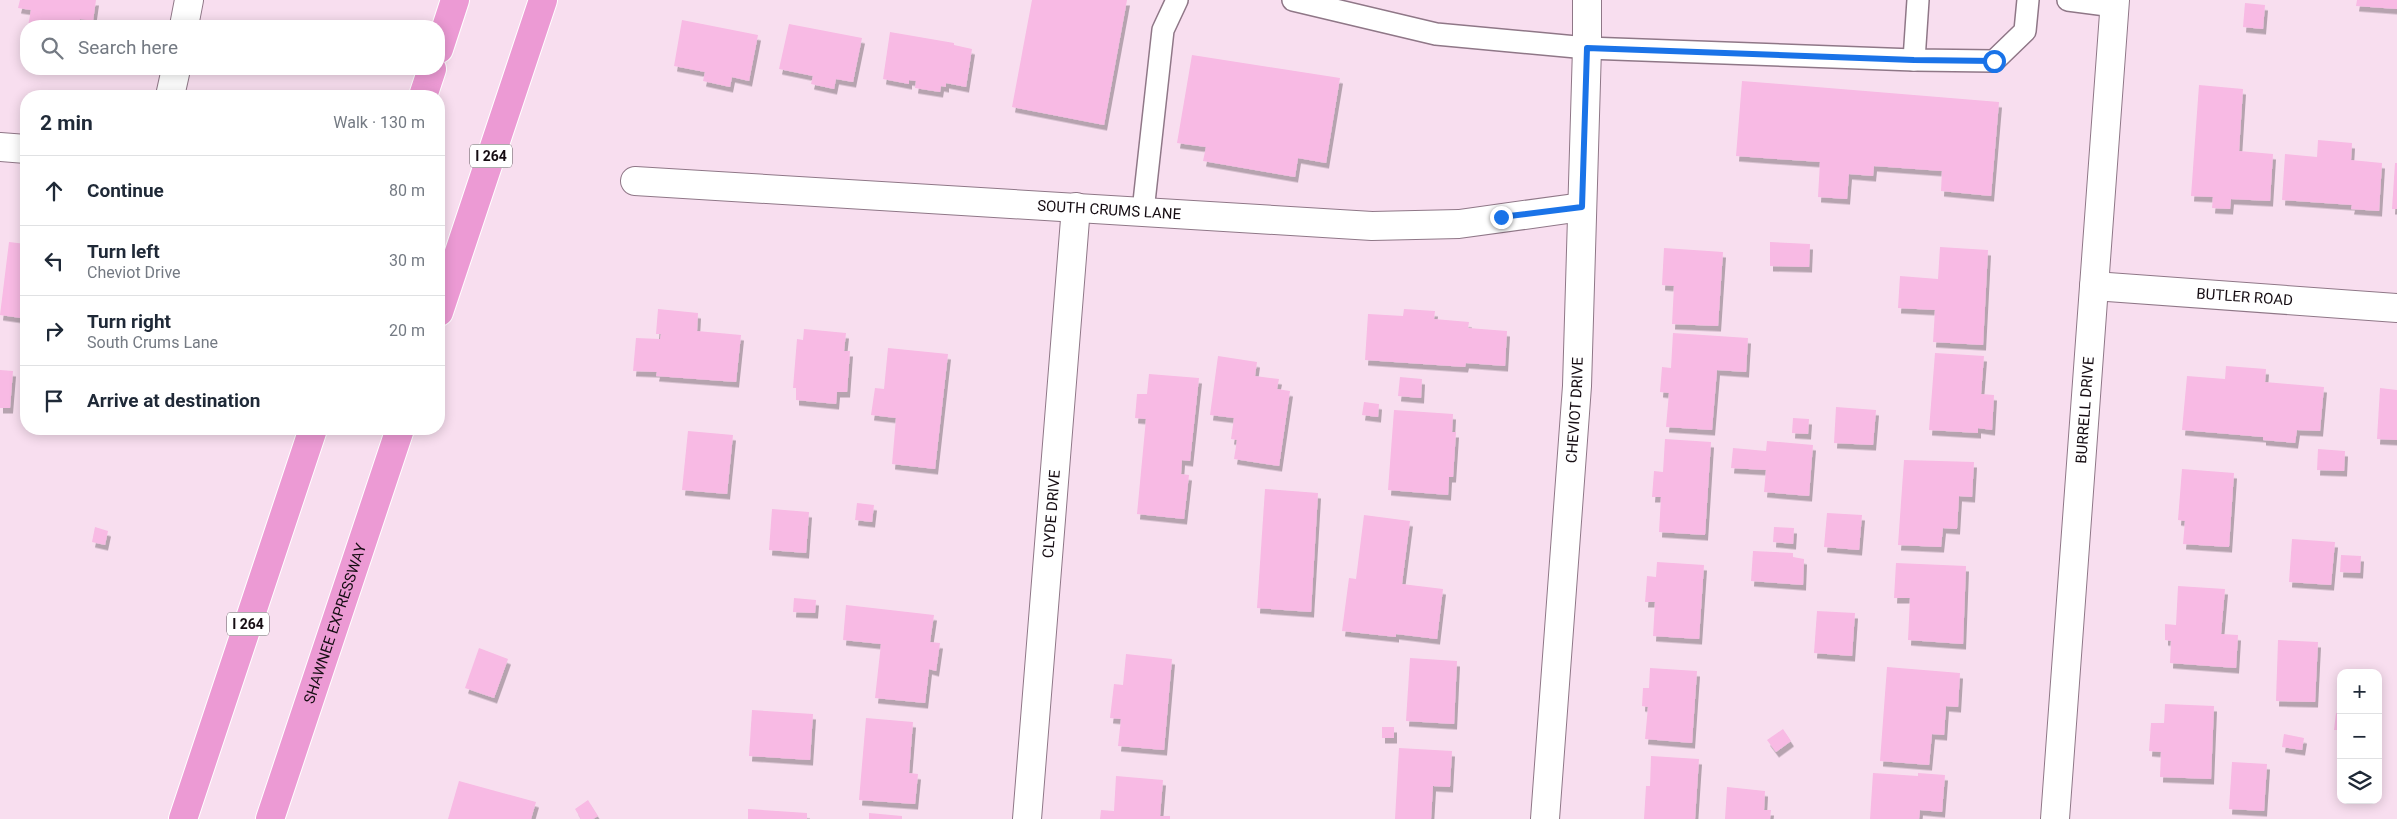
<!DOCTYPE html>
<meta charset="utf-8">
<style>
body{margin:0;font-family:Roboto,sans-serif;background:#f2f2f3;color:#1f2937}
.controls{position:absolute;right:15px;bottom:15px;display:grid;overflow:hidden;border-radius:10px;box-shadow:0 2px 12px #0003}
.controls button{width:45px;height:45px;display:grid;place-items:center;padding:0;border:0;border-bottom:1px solid #e0e1e3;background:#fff;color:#1f2937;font:25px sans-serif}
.stop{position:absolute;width:15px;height:15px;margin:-11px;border:4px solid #1a73e8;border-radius:50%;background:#fff}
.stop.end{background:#1a73e8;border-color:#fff;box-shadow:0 1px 5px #0008}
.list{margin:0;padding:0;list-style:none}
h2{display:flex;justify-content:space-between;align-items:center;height:65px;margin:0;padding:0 20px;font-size:21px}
h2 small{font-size:16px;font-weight:400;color:#747a83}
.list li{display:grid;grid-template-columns:32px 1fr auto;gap:15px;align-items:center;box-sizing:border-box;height:70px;padding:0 20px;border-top:1px solid #e0e1e3}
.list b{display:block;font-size:19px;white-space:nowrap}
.list p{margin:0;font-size:16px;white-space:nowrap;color:#747a83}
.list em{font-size:16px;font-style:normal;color:#747a83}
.icon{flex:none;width:28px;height:28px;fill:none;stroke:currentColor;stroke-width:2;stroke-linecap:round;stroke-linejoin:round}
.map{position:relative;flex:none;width:2397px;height:819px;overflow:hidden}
.search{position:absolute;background:#fff;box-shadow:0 2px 12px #0003;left:20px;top:20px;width:425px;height:55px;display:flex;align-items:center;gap:12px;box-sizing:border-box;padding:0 18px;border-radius:20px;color:#747a83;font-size:19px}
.panel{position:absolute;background:#fff;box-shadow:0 2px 12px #0003;left:20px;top:90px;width:425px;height:345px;border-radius:20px}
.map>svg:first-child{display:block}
</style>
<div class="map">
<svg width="2397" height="819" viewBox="0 0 2397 819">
<defs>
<filter id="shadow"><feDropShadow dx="3" dy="5.5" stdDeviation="0" flood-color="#0004"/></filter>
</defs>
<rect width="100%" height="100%" fill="#f8deef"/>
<g fill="#f8bae4" filter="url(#shadow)">
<path d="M 20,0 L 96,0 L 93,21 L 80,19 L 78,26 L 28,26 L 31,10 L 18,8 Z"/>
<path d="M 1032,0 L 1127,0 L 1104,125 L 1012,107 Z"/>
<path d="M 2357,0 L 2397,0 L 2397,9 L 2356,6 Z"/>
<path d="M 2245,3 L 2265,5 L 2263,29 L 2243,27 Z"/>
<path d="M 682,20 L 758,35 L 749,81 L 732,77 L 730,87 L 703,81 L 705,72 L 674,66 Z"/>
<path d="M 789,24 L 862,38 L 853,82 L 836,79 L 834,89 L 811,84 L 813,76 L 779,69 Z"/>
<path d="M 890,32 L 954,43 L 954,45 L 972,49 L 966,87 L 946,83 L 946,87 L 941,86 L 940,92 L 915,88 L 916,81 L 909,80 L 909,84 L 883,79 Z"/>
<path d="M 1192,55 L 1340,78 L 1326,163 L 1298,158 L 1295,177 L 1203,161 L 1206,147 L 1177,143 Z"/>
<path d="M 1742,81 L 1999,102 L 1991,196 L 1941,191 L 1942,171 L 1874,166 L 1873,176 L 1849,174 L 1847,199 L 1818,197 L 1820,162 L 1736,156 Z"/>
<path d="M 2199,85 L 2243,89 L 2239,151 L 2273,154 L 2270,201 L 2231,199 L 2230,209 L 2212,208 L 2213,197 L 2191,196 Z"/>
<path d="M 2318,140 L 2352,143 L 2351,160 L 2382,163 L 2379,211 L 2351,209 L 2352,205 L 2282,200 L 2285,154 L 2317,157 Z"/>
<path d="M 2395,163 L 2397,163 L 2397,209 L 2392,209 Z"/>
<path d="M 9,242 L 26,244 L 26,328 L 20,328 L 21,318 L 0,315 Z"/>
<path d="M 1770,242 L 1810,244 L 1809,267 L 1770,266 Z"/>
<path d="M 1940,247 L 1988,250 L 1983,345 L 1933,342 L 1935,310 L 1898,308 L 1900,276 L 1938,279 Z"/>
<path d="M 1664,248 L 1723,252 L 1718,326 L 1672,324 L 1674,286 L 1662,285 Z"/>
<path d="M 658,309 L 698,313 L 697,331 L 741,335 L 736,382 L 656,376 L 657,372 L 633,371 L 636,338 L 660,339 L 661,334 L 656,334 Z"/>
<path d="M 1404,309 L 1435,311 L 1434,319 L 1469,322 L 1468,328 L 1507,331 L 1505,366 L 1466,363 L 1465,367 L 1365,360 L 1368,314 L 1403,316 Z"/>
<path d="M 804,329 L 846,333 L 844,351 L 850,351 L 847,392 L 837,392 L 836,404 L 796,400 L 796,388 L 793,388 L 797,339 L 803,340 Z"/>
<path d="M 1673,333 L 1748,338 L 1746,372 L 1717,370 L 1712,430 L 1666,427 L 1669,393 L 1660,392 L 1662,367 L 1671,368 Z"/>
<path d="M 888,348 L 948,354 L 935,469 L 892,464 L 896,418 L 871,415 L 875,388 L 884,389 Z"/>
<path d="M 1935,353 L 1984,356 L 1981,394 L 1994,395 L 1992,430 L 1978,428 L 1978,433 L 1929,430 Z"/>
<path d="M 1218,356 L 1257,362 L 1255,376 L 1279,379 L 1277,389 L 1290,391 L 1279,466 L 1234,459 L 1237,440 L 1231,439 L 1234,418 L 1210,415 Z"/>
<path d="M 2226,366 L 2266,369 L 2265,382 L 2324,387 L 2320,431 L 2297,430 L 2295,443 L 2263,440 L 2263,437 L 2182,430 L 2187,376 L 2225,379 Z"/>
<path d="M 0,370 L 13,371 L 10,408 L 0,408 Z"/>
<path d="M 1149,374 L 1199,378 L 1190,461 L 1182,460 L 1181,474 L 1189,475 L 1184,519 L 1137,514 L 1146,419 L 1135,418 L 1137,394 L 1147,394 Z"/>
<path d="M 1400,377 L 1422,379 L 1421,398 L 1398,396 Z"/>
<path d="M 2380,388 L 2397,390 L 2397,440 L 2377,439 Z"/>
<path d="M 1364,402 L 1379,404 L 1378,417 L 1362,415 Z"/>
<path d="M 1836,407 L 1876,410 L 1873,445 L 1834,443 Z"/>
<path d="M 1394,410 L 1453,414 L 1452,432 L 1456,432 L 1453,477 L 1449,477 L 1448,495 L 1388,490 Z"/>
<path d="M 1793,418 L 1809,419 L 1808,434 L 1792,433 Z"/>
<path d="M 688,431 L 733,435 L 727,494 L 682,490 Z"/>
<path d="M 1665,439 L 1711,442 L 1705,535 L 1659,532 L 1661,497 L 1652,497 L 1654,471 L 1663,472 Z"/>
<path d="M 1767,441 L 1813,445 L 1809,496 L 1764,492 L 1766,470 L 1731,468 L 1733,448 L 1766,451 Z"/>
<path d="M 2318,449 L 2345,451 L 2344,471 L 2317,470 Z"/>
<path d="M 1904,460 L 1974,462 L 1972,497 L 1959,496 L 1957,529 L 1943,528 L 1941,547 L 1898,545 Z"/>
<path d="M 2182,469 L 2234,473 L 2229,547 L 2183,544 L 2185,521 L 2178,520 Z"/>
<path d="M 1265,489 L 1318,493 L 1311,612 L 1257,608 Z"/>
<path d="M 857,503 L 874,505 L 872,522 L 855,520 Z"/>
<path d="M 772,509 L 809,512 L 806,553 L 769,550 Z"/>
<path d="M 1827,513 L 1862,515 L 1859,550 L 1824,547 Z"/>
<path d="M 1364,515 L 1410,521 L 1402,584 L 1443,589 L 1437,639 L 1396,634 L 1396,637 L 1342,631 L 1349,578 L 1356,579 Z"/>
<path d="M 95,527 L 108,531 L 105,545 L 92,542 Z"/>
<path d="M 1774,527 L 1794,528 L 1793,544 L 1773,542 Z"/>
<path d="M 2292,539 L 2335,542 L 2331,585 L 2289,582 Z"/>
<path d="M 1753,551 L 1793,553 L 1793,557 L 1804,559 L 1803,585 L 1751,581 Z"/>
<path d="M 2341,555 L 2361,556 L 2360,573 L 2340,572 Z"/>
<path d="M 1657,562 L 1704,565 L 1699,639 L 1653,636 L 1655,602 L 1645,602 L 1647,576 L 1656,577 Z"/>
<path d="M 1896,563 L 1966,566 L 1963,644 L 1908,640 L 1910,598 L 1894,598 Z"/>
<path d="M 2178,586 L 2225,589 L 2221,634 L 2238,635 L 2236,668 L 2170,663 L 2171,641 L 2165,640 L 2165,624 L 2176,625 Z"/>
<path d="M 794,598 L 816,600 L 815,613 L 793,612 Z"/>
<path d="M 846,605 L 934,615 L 930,642 L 940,643 L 936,671 L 929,669 L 925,703 L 875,698 L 881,644 L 843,640 Z"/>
<path d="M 1817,611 L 1855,613 L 1852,656 L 1814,653 Z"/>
<path d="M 2278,640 L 2318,642 L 2315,702 L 2276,701 Z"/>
<path d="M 479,648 L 508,659 L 494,698 L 465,688 Z"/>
<path d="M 1126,654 L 1172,659 L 1164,750 L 1118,746 L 1121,719 L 1110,718 L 1114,684 L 1123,685 Z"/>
<path d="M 1410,658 L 1457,661 L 1454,724 L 1406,721 Z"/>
<path d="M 1887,667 L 1960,673 L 1958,707 L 1946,706 L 1944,735 L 1932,734 L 1929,765 L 1880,761 Z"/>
<path d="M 1650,668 L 1697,671 L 1692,743 L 1645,739 L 1648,707 L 1642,706 L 1643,688 L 1649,688 Z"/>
<path d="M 2165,704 L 2214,706 L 2211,779 L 2160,777 L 2161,752 L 2149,751 L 2151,723 L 2164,723 Z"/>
<path d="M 752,710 L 813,714 L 810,760 L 749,756 Z"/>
<path d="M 2336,713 L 2341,713 L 2341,730 L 2334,730 Z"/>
<path d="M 866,718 L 913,722 L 909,773 L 918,774 L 915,804 L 859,800 Z"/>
<rect x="1382" y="727" width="12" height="11"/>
<path d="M 1783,729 L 1791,741 L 1776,752 L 1767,740 Z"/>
<path d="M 2284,734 L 2304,738 L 2302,750 L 2282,747 Z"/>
<path d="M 1399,748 L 1452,751 L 1450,787 L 1433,786 L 1431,819 L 1395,819 Z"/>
<path d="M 1651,756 L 1699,759 L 1695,819 L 1644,819 L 1646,786 L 1650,786 Z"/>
<path d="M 2232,762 L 2267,764 L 2264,811 L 2229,809 Z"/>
<path d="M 1873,773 L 1918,776 L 1918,773 L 1945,775 L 1942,812 L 1920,810 L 1919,819 L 1870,819 Z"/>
<path d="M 1116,776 L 1163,780 L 1160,816 L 1170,816 L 1170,819 L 1100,819 L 1101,810 L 1114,811 Z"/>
<path d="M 459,781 L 536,802 L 531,819 L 448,819 Z"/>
<path d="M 1727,787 L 1765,791 L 1764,810 L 1771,810 L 1770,819 L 1725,819 Z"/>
<path d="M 588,800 L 598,816 L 593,819 L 581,819 L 575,809 Z"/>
<path d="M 748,809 L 807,813 L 807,819 L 748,819 Z"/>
<path d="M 869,813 L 902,816 L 902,819 L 869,819 Z"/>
</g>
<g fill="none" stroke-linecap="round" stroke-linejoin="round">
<defs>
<g id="lane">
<path d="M 1293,0 L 1436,34 L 1587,48 L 1914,60 L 1994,61 L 2025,31 L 2028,0"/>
<path d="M 2068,0 L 2114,6"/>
<path d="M 1914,60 L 1918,0"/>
<path d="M 1143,211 L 1163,30 L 1177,0"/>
</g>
<g id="street">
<path d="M 184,26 L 189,0"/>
<path d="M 170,96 L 176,69"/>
<path d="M 0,147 L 26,149"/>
<path id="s1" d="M 635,181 L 1372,226 L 1459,224 L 1582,207"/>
<path id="s2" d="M 2094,286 L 2397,308"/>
<path id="s3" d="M 1027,819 L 1076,207"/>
<path id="s4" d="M 1545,819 L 1577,386 L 1587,48 L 1587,0"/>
<path id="s5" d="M 2055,819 L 2115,0"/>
</g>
<g id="highway">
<path d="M 439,49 L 455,0"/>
<path d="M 423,96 L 432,69"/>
<path d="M 439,312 L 543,0"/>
<path d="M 183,819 L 313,429"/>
<path id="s6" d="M 270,819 L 400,429"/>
</g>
</defs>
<use href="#lane" stroke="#8f7787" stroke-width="24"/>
<use href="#street" stroke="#8f7787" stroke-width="30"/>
<use href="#highway" stroke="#fff" stroke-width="30"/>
<use href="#lane" stroke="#fff" stroke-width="21"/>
<use href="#street" stroke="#fff" stroke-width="28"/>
<use href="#highway" stroke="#ec9ad4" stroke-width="28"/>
</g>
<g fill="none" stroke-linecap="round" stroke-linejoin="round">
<path stroke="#1a73e8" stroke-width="6" d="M 1501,217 L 1582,207 L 1587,48 L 1914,60 L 1994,61"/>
</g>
<g text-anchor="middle" stroke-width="4" stroke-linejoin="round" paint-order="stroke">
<g fill="#fff" stroke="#5c565a" stroke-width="1">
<rect x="470" y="144.5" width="42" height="23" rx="4"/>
<rect x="227" y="612.5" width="42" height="23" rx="4"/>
</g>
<g font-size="14" font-weight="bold" fill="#160d13">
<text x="491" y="161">I 264</text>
<text x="248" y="629">I 264</text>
</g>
<g font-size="15" fill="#160d13" stroke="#fff">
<text dy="5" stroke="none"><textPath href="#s1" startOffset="475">SOUTH CRUMS LANE</textPath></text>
<text dy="5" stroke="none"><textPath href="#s2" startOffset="151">BUTLER ROAD</textPath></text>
<text dy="5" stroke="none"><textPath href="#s4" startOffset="410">CHEVIOT DRIVE</textPath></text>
<text dy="5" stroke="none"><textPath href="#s5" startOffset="410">BURRELL DRIVE</textPath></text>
<text dy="5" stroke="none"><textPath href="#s3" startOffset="306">CLYDE DRIVE</textPath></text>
<text dy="5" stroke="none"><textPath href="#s6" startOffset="206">SHAWNEE EXPRESSWAY</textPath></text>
</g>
</g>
</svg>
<div class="controls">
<button>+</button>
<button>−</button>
<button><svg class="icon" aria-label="layers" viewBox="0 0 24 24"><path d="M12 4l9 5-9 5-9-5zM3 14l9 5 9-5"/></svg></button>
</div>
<div class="stop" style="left:1994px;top:61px"></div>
<div class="stop end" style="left:1501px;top:217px"></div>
<div class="search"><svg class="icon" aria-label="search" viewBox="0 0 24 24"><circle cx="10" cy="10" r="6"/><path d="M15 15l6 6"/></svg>Search here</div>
<section class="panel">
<h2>2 min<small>Walk · 130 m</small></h2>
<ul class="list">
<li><svg class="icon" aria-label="ahead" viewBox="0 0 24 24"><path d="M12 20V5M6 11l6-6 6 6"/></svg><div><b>Continue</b></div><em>80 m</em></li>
<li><svg class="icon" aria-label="left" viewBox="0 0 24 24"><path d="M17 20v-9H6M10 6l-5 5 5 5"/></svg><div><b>Turn left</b><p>Cheviot Drive</p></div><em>30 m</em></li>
<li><svg class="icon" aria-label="right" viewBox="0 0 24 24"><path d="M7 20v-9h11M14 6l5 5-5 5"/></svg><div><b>Turn right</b><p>South Crums Lane</p></div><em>20 m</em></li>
<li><svg class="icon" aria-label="arrive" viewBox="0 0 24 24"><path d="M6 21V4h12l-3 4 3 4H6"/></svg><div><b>Arrive at destination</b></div></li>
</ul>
</section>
</div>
